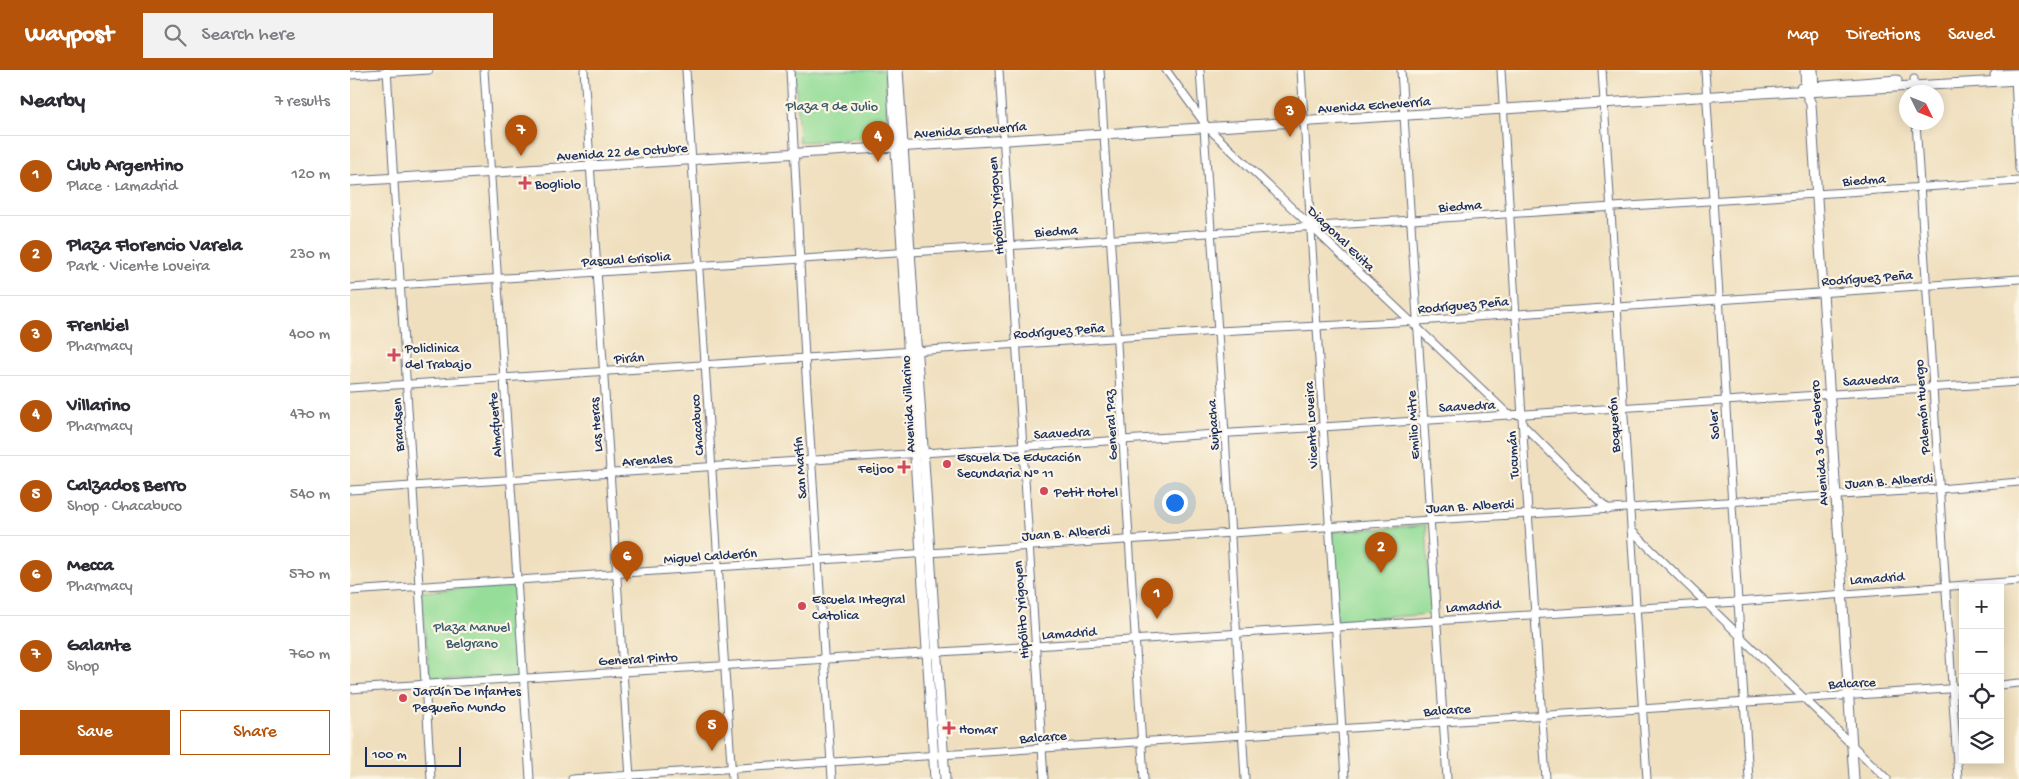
<!DOCTYPE html>
<meta charset="utf-8">
<style>
body{margin:0;font-family:"Gochi Hand",sans-serif;background:#f2f2f3;color:#2b2b33}
.controls{position:absolute;right:15px;bottom:15px;display:grid;overflow:hidden;border-radius:0px;box-shadow:0 2px 12px #0003}
.controls button{width:45px;height:45px;display:grid;place-items:center;padding:0;border:0;border-bottom:1px solid #e1e1e2;background:#fff;color:#2b2b33;font:25px sans-serif}
.compass{position:absolute;left:1549px;top:15px;width:45px;height:45px;border-radius:50%;background:#fff;box-shadow:0 2px 12px #0003;rotate:133deg}
.scale{position:absolute;left:15px;bottom:12px;width:96px;box-sizing:border-box;padding-left:5px;border:2px solid #1b2f5e;border-top:0;font-size:14px;line-height:18px;white-space:nowrap;color:#1b2f5e;-webkit-text-stroke:4px #fcf5e5;paint-order:stroke}
.you{position:absolute;left:824px;top:432px;width:18px;height:18px;margin:-12px;border:4px solid #fff;border-radius:50%;background:#1a73e8;box-shadow:0 0 0 8px #1a73e833}
.badge{display:grid;place-items:center;width:32px;height:32px;border-radius:50%;background:#b45309;color:#fff;font-size:16px;font-weight:700}
.pin{position:absolute;translate:-50% -41px;filter:drop-shadow(0 1px 2px #0008)}
.pin::after{content:'';position:absolute;top:26px;width:18px;height:15px;background:inherit;clip-path:polygon(0 0,100% 0,50% 100%)}
.list{margin:0;padding:0;list-style:none}
h2{display:flex;justify-content:space-between;align-items:center;height:65px;margin:0;padding:0 20px;font-size:21px}
h2 small{font-size:16px;font-weight:400;color:#7c7c81}
.list li{display:grid;grid-template-columns:32px 1fr auto;gap:15px;align-items:center;box-sizing:border-box;height:80px;padding:0 20px;border-top:1px solid #e1e1e2}
.list b{display:block;font-size:19px;white-space:nowrap}
.list p{margin:0;font-size:16px;white-space:nowrap;color:#7c7c81}
.list em{font-size:16px;font-style:normal;color:#7c7c81}
.actions{display:flex;gap:10px;padding:15px 20px}
.actions a{flex:1;padding:11px 0;border:1px solid #b45309;border-radius:0px;text-align:center;font-size:18px;color:#b45309}
.actions .main{background:#b45309;color:#fff}
.icon{flex:none;width:28px;height:28px;fill:none;stroke:currentColor;stroke-width:2;stroke-linecap:round;stroke-linejoin:round}
.map{position:relative;flex:none;width:1669px;height:709px;overflow:hidden}
header{display:flex;align-items:center;gap:30px;box-sizing:border-box;height:70px;padding:0 25px;background:#b45309;color:#fff}
header strong{font-size:24px}
nav{display:flex;gap:28px;margin-inline-start:auto;font-size:18px}
.search{width:350px;height:45px;background:#f2f2f3;display:flex;align-items:center;gap:12px;box-sizing:border-box;padding:0 18px;border-radius:0px;color:#7c7c81;font-size:19px}
main{display:flex}
aside{flex:1;background:#fff}
.map>svg:first-child{display:block}
</style>
<header>
<strong>Waypost</strong>
<div class="search"><svg class="icon" aria-label="search" viewBox="0 0 24 24"><circle cx="10" cy="10" r="6"/><path d="M15 15l6 6"/></svg>Search here</div>
<nav><a>Map</a><a>Directions</a><a>Saved</a></nav>
</header>
<main>
<aside>
<h2>Nearby<small>7 results</small></h2>
<ul class="list">
<li><span class="badge">1</span><div><b>Club Argentino</b><p>Place · Lamadrid</p></div><em>120 m</em></li>
<li><span class="badge">2</span><div><b>Plaza Florencio Varela</b><p>Park · Vicente Loveira</p></div><em>230 m</em></li>
<li><span class="badge">3</span><div><b>Frenkiel</b><p>Pharmacy</p></div><em>400 m</em></li>
<li><span class="badge">4</span><div><b>Villarino</b><p>Pharmacy</p></div><em>470 m</em></li>
<li><span class="badge">5</span><div><b>Calzados Berro</b><p>Shop · Chacabuco</p></div><em>540 m</em></li>
<li><span class="badge">6</span><div><b>Mecca</b><p>Pharmacy</p></div><em>570 m</em></li>
<li><span class="badge">7</span><div><b>Galante</b><p>Shop</p></div><em>760 m</em></li>
</ul>
<div class="actions"><a class="main">Save</a><a>Share</a></div>
</aside>
<div class="map">
<svg width="1669" height="709" viewBox="0 0 1669 709">
<rect width="100%" height="100%" fill="#fcf5e5"/>
<filter id="ink" filterUnits="userSpaceOnUse"><feTurbulence type="fractalNoise" baseFrequency=".02" numOctaves="2"/><feDisplacementMap in="SourceGraphic" scale="10" xChannelSelector="R" yChannelSelector="G"/><feConvolveMatrix kernelMatrix="1 2 1 2 8 2 1 2 1" color-interpolation-filters="sRGB"/></filter>
<filter id="wash" filterUnits="userSpaceOnUse"><feTurbulence type="fractalNoise" baseFrequency=".0096" numOctaves="4" result="noise"/><feDisplacementMap in="SourceGraphic" scale="20" xChannelSelector="R" yChannelSelector="G"/><feGaussianBlur stdDeviation="1.12" result="paint"/><feColorMatrix in="noise" values="0 0 0 0 0 0 0 0 0 0 0 0 0 0 0 0 0 1.4 0 .05"/><feComposite in="paint" operator="in"/></filter>
<g filter="url(#wash)">
<rect width="100%" height="100%" fill="#efdfbe"/>
<g fill="#95dd98" stroke="#58867b">
<path d="M 445,0 L 535,0 L 538,67 L 449,72 Z"/>
<path d="M 1076,455 L 1081,544 L 986,551 L 982,462 Z"/>
<path d="M 164,514 L 171,609 L 80,609 L 71,522 Z"/>
</g>
</g>
<g filter="url(#ink)">
<g fill="none" stroke-linecap="round" stroke-linejoin="round">
<defs>
<g id="minor">
<path d="M 37,0 L 81,709"/>
<path d="M 134,0 L 180,709"/>
<path d="M 234,0 L 280,708"/>
<path d="M 336,0 L 382,709"/>
<path d="M 440,0 L 455,288 L 482,709"/>
<path d="M 649,0 L 694,709"/>
<path d="M 750,0 L 794,709"/>
<path d="M 816,0 L 858,58 L 1160,346"/>
<path d="M 850,0 L 875,364 L 895,709"/>
<path d="M 951,0 L 995,709"/>
<path d="M 1051,0 L 1097,709"/>
<path d="M 1151,0 C 1165,236 1179,473 1196,709"/>
<path d="M 1252,0 L 1297,709"/>
<path d="M 1355,0 L 1399,709"/>
<path d="M 0,5 L 79,0"/>
<path d="M 1665,5 L 1669,99"/>
<path d="M 1564,9 L 1564,22"/>
<path d="M 1566,52 L 1608,709"/>
<path d="M 0,218 L 1669,111"/>
<path d="M 0,318 L 868,261 L 1068,251 L 1669,209"/>
<path d="M 1173,355 L 1258,440"/>
<path d="M 0,420 L 1669,312"/>
<path d="M 1281,460 L 1537,709"/>
<path d="M 0,521 L 1080,450 L 1589,419 L 1669,412"/>
<path d="M 1650,615 L 1669,613"/>
<path d="M 0,619 L 1387,532 L 1669,511"/>
<path d="M 222,709 L 1613,618"/>
</g>
<g id="major">
<path d="M 541,0 L 585,709"/>
<path d="M 548,0 L 595,709"/>
<path d="M 1455,0 L 1456,22 L 1461,34 L 1504,709"/>
<path d="M 1463,0 L 1464,20"/>
<path d="M 1645,5 L 1669,4"/>
<path d="M 1451,18 L 1547,10"/>
<path d="M 0,111 L 1444,21 L 1456,22 L 1669,10"/>
</g>
</defs>
<use href="#minor" stroke="#656d80" stroke-width="9"/>
<use href="#major" stroke="#656d80" stroke-width="11"/>
<use href="#minor" stroke="#fff" stroke-width="7"/>
<use href="#major" stroke="#fff" stroke-width="9"/>
</g>
</g>
<g fill="#d1495b" stroke="#fcf5e5" stroke-width="2">
<path d="M172.5 105.5h5v5h5v5h-5v5h-5v-5h-5v-5h5z"/>
<path d="M41.5 277.5h5v5h5v5h-5v5h-5v-5h-5v-5h5z"/>
<circle cx="597" cy="394" r="5"/>
<path d="M551.5 389.5h5v5h5v5h-5v5h-5v-5h-5v-5h5z"/>
<circle cx="694" cy="421" r="5"/>
<circle cx="452" cy="536" r="5"/>
<circle cx="53" cy="628" r="5"/>
<path d="M596.5 650.5h5v5h5v5h-5v5h-5v-5h-5v-5h5z"/>
</g>
<g text-anchor="middle" stroke-width="4.5" stroke-linejoin="round" paint-order="stroke">
<g font-size="14" fill="#1b2f5e" stroke="#fcf5e5">
<text transform="translate(1024 34) rotate(-4)" y="5">Avenida Echeverría</text>
<text transform="translate(620 59) rotate(-4)" y="5">Avenida Echeverría</text>
<text transform="translate(272 81) rotate(-4)" y="5">Avenida 22 de Octubre</text>
<text transform="translate(1514 109) rotate(-4)" y="5">Biedma</text>
<text transform="translate(1110 135) rotate(-4)" y="5">Biedma</text>
<text transform="translate(645 136) rotate(-94)" y="5">Hipólito Yrigoyen</text>
<text transform="translate(706 160) rotate(-4)" y="5">Biedma</text>
<text transform="translate(992 168) rotate(44)" y="5">Diagonal Evita</text>
<text transform="translate(276 188) rotate(-4)" y="5">Pascual Grisolia</text>
<text transform="translate(1517 207) rotate(-4)" y="5">Rodríguez Peña</text>
<text transform="translate(1113 234) rotate(-5)" y="5">Rodríguez Peña</text>
<text transform="translate(709 260) rotate(-4)" y="5">Rodríguez Peña</text>
<text transform="translate(279 287) rotate(-4)" y="5">Pirán</text>
<text transform="translate(1521 309) rotate(-3)" y="5">Saavedra</text>
<text transform="translate(557 334) rotate(-93)" y="5">Avenida Villarino</text>
<text transform="translate(1117 335) rotate(-3)" y="5">Saavedra</text>
<text transform="translate(1571 337) rotate(-94)" y="5">Palemón Huergo</text>
<text transform="translate(47 355) rotate(-93)" y="5">Brandsen</text>
<text transform="translate(144 355) rotate(-94)" y="5">Almafuerte</text>
<text transform="translate(245 355) rotate(-94)" y="5">Las Heras</text>
<text transform="translate(346 355) rotate(-94)" y="5">Chacabuco</text>
<text transform="translate(760 355) rotate(-93)" y="5">General Paz</text>
<text transform="translate(862 355) rotate(-94)" y="5">Suipacha</text>
<text transform="translate(960 355) rotate(-93)" y="5">Vicente Loveira</text>
<text transform="translate(1062 355) rotate(-93)" y="5">Emilio Mitre</text>
<text transform="translate(1263 355) rotate(-93)" y="5">Boquerón</text>
<text transform="translate(1363 355) rotate(-94)" y="5">Soler</text>
<text transform="translate(712 362) rotate(-3)" y="5">Saavedra</text>
<text transform="translate(1468 373) rotate(-94)" y="5">Avenida 3 de Febrero</text>
<text transform="translate(1162 385) rotate(-93)" y="5">Tucumán</text>
<text transform="translate(297 389) rotate(-4)" y="5">Arenales</text>
<text transform="translate(449 398) rotate(-94)" y="5">San Martín</text>
<text transform="translate(1539 410) rotate(-4)" y="5">Juan B. Alberdi</text>
<text transform="translate(1120 435) rotate(-3)" y="5">Juan B. Alberdi</text>
<text transform="translate(716 462) rotate(-4)" y="5">Juan B. Alberdi</text>
<text transform="translate(360 485) rotate(-4)" y="5">Miguel Calderón</text>
<text transform="translate(1527 507) rotate(-4)" y="5">Lamadrid</text>
<text transform="translate(1123 535) rotate(-4)" y="5">Lamadrid</text>
<text transform="translate(670 540) rotate(-94)" y="5">Hipólito Yrigoyen</text>
<text transform="translate(719 562) rotate(-4)" y="5">Lamadrid</text>
<text transform="translate(288 588) rotate(-3)" y="5">General Pinto</text>
<text transform="translate(1502 612) rotate(-3)" y="5">Balcarce</text>
<text transform="translate(1097 639) rotate(-4)" y="5">Balcarce</text>
<text transform="translate(693 666) rotate(-4)" y="5">Balcarce</text>
</g>
<g font-size="14" fill="#3a5a6c" stroke="#fcf5e5">
<text x="482" y="40">Plaza 9 de Julio</text>
<text x="122" y="561">Plaza Manuel<tspan x="122" dy="16">Belgrano</tspan></text>
</g>
<g font-size="14" fill="#1b2f5e" stroke="#fcf5e5" text-anchor="start">
<text x="185" y="118">Bogliolo</text>
<text x="55" y="282">Policlinica<tspan x="55" dy="16">del Trabajo</tspan></text>
<text x="607" y="391">Escuela De Educación<tspan x="607" dy="16">Secundaria Nº 11</tspan></text>
<text x="544" y="402" text-anchor="end">Feijoo</text>
<text x="704" y="426">Petit Hotel</text>
<text x="462" y="533">Escuela Integral<tspan x="462" dy="16">Catolica</tspan></text>
<text x="63" y="625">Jardín De Infantes<tspan x="63" dy="16">Pequeño Mundo</tspan></text>
<text x="609" y="663">Homar</text>
</g>
</g>
</svg>
<div class="controls">
<button>+</button>
<button>−</button>
<button><svg class="icon" aria-label="locate" viewBox="0 0 24 24"><circle cx="12" cy="12" r="6"/><path d="M12 2v4M12 18v4M2 12h4M18 12h4"/></svg></button>
<button><svg class="icon" aria-label="layers" viewBox="0 0 24 24"><path d="M12 4l9 5-9 5-9-5zM3 14l9 5 9-5"/></svg></button>
</div>
<svg class="compass" viewBox="-18 -18 36 36"><path d="M0-13l5 13h-10z" fill="#e53935"/><path d="M0 13l5-13h-10z" fill="#7c7c81"/></svg>
<div class="scale">100 m</div>
<div class="you"></div>
<div class="pin badge" style="left:807px;top:549px">1</div>
<div class="pin badge" style="left:1031px;top:503px">2</div>
<div class="pin badge" style="left:940px;top:67px">3</div>
<div class="pin badge" style="left:528px;top:92px">4</div>
<div class="pin badge" style="left:362px;top:681px">5</div>
<div class="pin badge" style="left:277px;top:512px">6</div>
<div class="pin badge" style="left:171px;top:86px">7</div>
</div>
</main>
